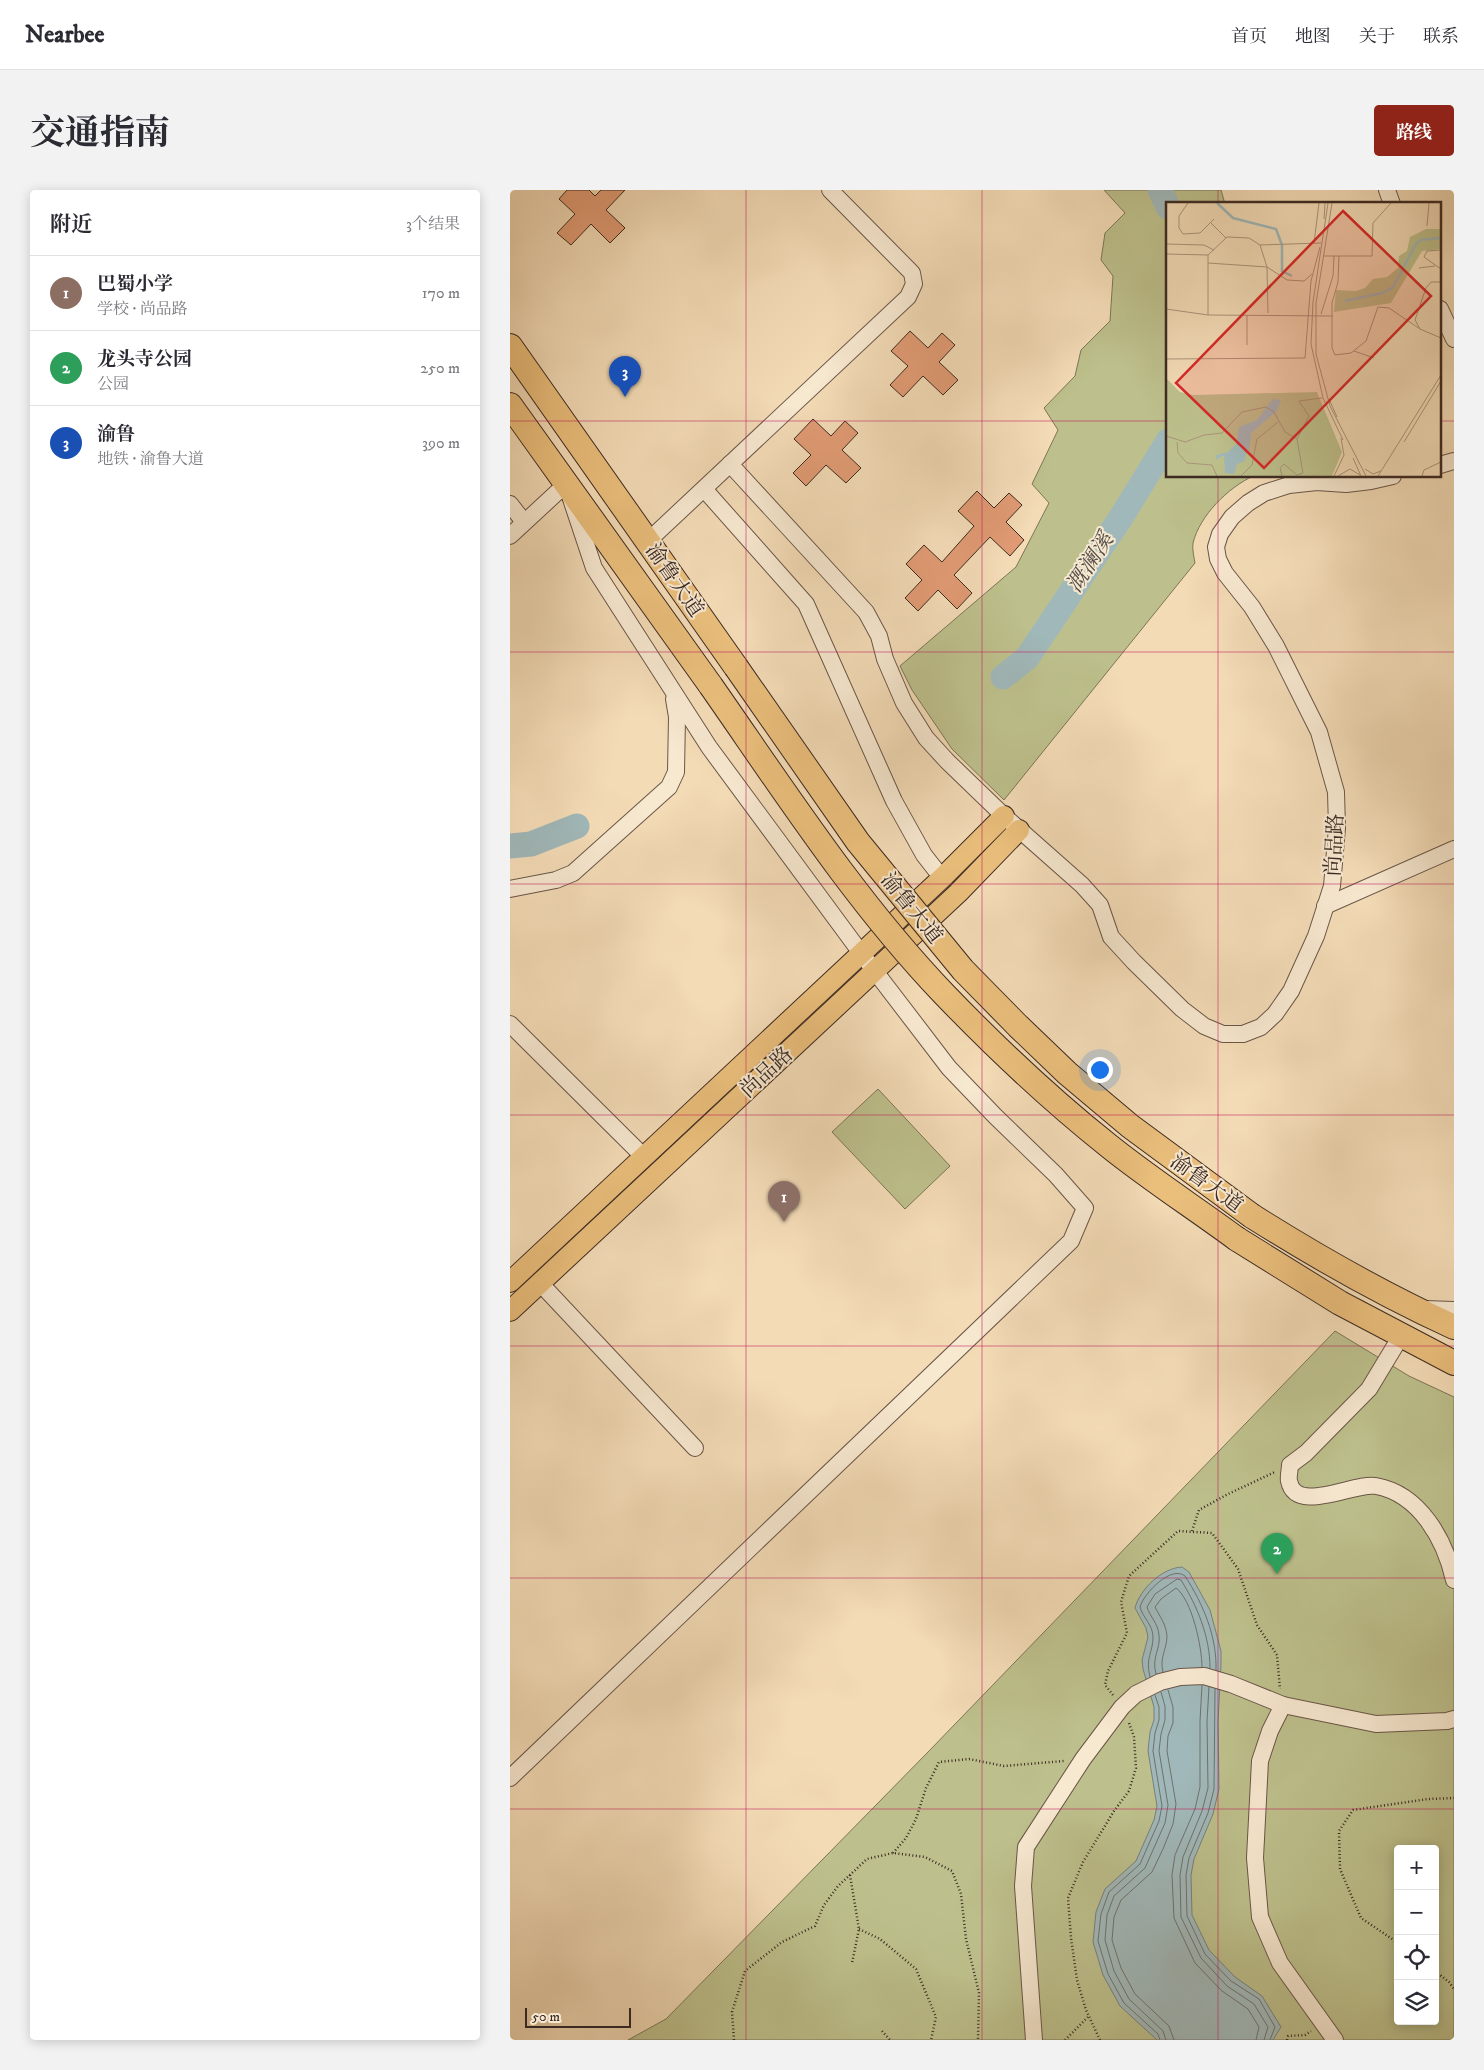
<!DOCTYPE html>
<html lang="zh">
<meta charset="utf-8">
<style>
body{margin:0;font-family:"IM FELL DW Pica","Noto Serif SC",serif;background:#f2f2f3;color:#2b2b33}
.controls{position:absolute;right:15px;bottom:15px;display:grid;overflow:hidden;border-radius:5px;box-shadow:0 2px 12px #0003}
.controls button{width:45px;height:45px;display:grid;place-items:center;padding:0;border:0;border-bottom:1px solid #e1e1e2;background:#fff;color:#2b2b33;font:25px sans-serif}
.scale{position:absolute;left:15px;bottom:12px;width:106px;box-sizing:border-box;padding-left:5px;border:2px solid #3c2a23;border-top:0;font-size:14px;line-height:18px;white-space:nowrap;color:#3c2a23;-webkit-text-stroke:4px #f7e8d0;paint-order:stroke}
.you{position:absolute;left:589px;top:879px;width:18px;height:18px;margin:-12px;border:4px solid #fff;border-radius:50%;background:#1a73e8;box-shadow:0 0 0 8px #1a73e833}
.badge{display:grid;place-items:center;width:32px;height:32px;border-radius:50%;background:#8f2418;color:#fff;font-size:16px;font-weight:700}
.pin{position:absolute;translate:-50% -41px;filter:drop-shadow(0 1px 2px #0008)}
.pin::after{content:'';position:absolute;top:26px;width:18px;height:15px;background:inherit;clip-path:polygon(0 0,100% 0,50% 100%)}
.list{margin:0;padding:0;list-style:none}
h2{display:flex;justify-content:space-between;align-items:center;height:65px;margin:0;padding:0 20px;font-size:21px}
h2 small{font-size:16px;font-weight:400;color:#7c7c81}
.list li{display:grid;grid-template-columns:32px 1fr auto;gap:15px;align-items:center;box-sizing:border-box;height:75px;padding:0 20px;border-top:1px solid #e1e1e2}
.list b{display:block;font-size:19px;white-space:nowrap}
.list p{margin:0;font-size:16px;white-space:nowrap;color:#7c7c81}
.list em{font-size:16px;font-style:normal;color:#7c7c81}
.icon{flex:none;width:28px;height:28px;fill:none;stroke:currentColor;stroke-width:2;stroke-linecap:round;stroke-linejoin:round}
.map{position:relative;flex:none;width:944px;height:1850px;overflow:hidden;border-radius:5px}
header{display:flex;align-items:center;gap:30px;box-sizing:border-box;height:70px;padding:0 25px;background:#fff;border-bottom:1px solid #e1e1e2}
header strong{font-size:24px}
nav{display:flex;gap:28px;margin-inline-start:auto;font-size:18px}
.intro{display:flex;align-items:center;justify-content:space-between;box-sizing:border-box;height:120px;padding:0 30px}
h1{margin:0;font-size:35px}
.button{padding:12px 22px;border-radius:5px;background:#8f2418;color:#fff;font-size:18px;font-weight:700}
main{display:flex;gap:30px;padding:0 30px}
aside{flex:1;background:#fff;border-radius:5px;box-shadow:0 2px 12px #0003}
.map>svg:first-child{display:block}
</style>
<header>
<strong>Nearbee</strong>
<nav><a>首页</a><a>地图</a><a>关于</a><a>联系</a></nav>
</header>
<div class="intro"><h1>交通指南</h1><a class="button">路线</a></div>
<main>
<aside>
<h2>附近<small>3个结果</small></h2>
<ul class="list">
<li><span class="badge" style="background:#8d6e63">1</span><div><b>巴蜀小学</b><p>学校 · 尚品路</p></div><em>170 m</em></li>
<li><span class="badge" style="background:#2e9e5b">2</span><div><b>龙头寺公园</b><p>公园</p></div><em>250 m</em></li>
<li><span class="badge" style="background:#1a4fb4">3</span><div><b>渝鲁</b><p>地铁 · 渝鲁大道</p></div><em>390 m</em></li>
</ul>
</aside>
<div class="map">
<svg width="944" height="1850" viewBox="0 0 944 1850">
<rect width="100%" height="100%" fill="#f3dbb6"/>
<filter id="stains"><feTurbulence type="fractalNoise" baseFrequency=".004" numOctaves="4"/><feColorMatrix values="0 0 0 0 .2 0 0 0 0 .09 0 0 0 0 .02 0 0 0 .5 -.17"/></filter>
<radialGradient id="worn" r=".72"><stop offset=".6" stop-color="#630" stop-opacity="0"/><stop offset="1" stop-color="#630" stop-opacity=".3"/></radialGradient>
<g fill="#bdc08c" stroke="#7c7558" fill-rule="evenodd">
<path d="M 594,0 L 711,0 L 715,14 L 658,14 L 658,286 L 743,286 C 718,298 690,325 683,353 C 682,359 684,367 685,373 L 494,610 L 442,559 L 402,500 L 390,476 L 506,377 L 539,313 L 522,294 L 548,240 L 534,218 L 565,186 L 571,160 L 600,131 L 603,86 L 591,70 L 595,43 L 615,23 Z"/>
<path d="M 368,899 L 440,976 L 395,1019 L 322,942 Z"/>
<path d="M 825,1141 L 899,1186 L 944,1207 L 944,1850 L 118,1850 L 156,1829 L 419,1561 ZM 888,1659 L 925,1659 L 925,1831 L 888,1831 Z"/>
</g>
<path fill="#a0b8b9" stroke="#787f7d" d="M 672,1377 L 679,1382 L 700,1420 L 711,1461 L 711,1475 L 708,1531 L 709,1599 L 703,1624 L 684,1669 L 681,1685 L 682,1725 L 699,1760 L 725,1787 L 752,1806 L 771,1837 L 763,1850 L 647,1850 L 610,1816 L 593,1785 L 583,1752 L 586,1722 L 595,1699 L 626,1671 L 644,1630 L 647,1616 L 638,1561 L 640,1542 L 644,1530 L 644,1517 L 633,1479 L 632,1470 L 638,1447 L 636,1438 L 625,1418 C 630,1399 652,1378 672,1377 Z"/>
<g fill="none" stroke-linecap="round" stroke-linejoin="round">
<g stroke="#6e716e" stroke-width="1">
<path d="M 653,1482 C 649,1468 657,1459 657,1446 C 656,1434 650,1427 645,1417 L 651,1409 L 666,1398 C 682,1410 692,1457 692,1477"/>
<path d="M 646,1484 C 641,1467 651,1459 649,1445 C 648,1433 640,1427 637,1417 L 645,1404 L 667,1389 L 671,1390 C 687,1416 700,1446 700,1478"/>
<path d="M 640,1487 C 635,1467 643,1463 643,1447 C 643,1435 633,1428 630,1417 C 634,1403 661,1375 675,1386 C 693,1414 707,1446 706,1480"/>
<path d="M 692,1495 L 690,1531 L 690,1597 L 685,1619 L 665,1665 L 662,1685 L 664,1728 L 685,1773 L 712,1801 L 738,1819 L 749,1837 L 746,1850"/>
<path d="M 699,1497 L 697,1531 L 698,1598 L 692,1621 L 673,1667 L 670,1685 L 671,1727 L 691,1768 L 717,1796 L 744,1814 L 758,1837 L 754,1850"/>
<path d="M 705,1499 L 704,1599 L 698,1623 L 679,1668 L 676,1685 L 677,1726 L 695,1764 L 721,1791 L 749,1809 L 765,1837 L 760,1850"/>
<path d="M 658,1500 L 663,1517 L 663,1533 L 658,1546 L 657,1561 L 666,1614 L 663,1634 L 653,1659 L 642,1682 L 611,1710 L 604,1727 L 602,1750 L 611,1778 L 625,1804 L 659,1836 L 664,1850"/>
<path d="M 651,1502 L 655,1516 L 655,1530 L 651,1544 L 649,1561 L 658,1615 L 655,1633 L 635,1678 L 604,1706 L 597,1725 L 595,1750 L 604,1781 L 619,1809 L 653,1841 L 656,1850"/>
<path d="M 645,1505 L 649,1517 L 649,1530 L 645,1543 L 643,1561 L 652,1616 L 649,1631 L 630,1674 L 599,1702 L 591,1724 L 588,1751 L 598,1784 L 614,1813 L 648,1844 L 650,1850"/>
</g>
<g stroke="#a0b8b9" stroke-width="25">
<path d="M 650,0 L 658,17"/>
<path d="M 493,487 L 517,468 L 610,329 L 658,251"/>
<path d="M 0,656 L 21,654 L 67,636"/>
</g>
</g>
<g fill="#e19b74" stroke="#3c2a23">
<path d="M 57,0 L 79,0 L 85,6 L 91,0 L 115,0 L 96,20 L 115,38 L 100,53 L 81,34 L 61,55 L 47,43 L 65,24 L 49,9 Z"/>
<path d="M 400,141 L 418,158 L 432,143 L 445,155 L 429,172 L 448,190 L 433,205 L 413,186 L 393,207 L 380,195 L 398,176 L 381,161 Z"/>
<path d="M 303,229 L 321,246 L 335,231 L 348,243 L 332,260 L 351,278 L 336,293 L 316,275 L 296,296 L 283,283 L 301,265 L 284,249 Z"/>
<path d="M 467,301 L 484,318 L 499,303 L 512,315 L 496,332 L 514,350 L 500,366 L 480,347 L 444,385 L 462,403 L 447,419 L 428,400 L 408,421 L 395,408 L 412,390 L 396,374 L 414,355 L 432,372 L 464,336 L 448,321 Z"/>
</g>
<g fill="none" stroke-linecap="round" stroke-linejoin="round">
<defs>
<g id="minor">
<path d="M 877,0 L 882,14"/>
<path d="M 930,119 L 944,149"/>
<path d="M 220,274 L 356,422 L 369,446 L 375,469 L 394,513 L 416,548 L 437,571 L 494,626 L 572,695 L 590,715 L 601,747 L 624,772 L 672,819 L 694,836 L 713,844 L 733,844 L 751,837 L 765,824 L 781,801 L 806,746 L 822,696 L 827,638 L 826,602 L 809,542 L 766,456 L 742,417 L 715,383 L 708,369 L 706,357 L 710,344 L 722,327 L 738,313 L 754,303 L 779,295 L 807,292 L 836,294 L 861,291 L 883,286"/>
<path d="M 930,275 L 944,271"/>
<path d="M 194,299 L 296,414 L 384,611 L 414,665 L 432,688"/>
<path d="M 0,314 L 14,332"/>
<path d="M 0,346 L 56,294 L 84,378 L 199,557 L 351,763 L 439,878 L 485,926 L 546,985 L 575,1018 L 561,1051 L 0,1588"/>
<path d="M 138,351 L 398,107 L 404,94 L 402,83 L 320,0"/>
<path d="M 0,699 L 46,690 L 63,683 L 159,597 L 166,582 L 167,527 L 164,509"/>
<path d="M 815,716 L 944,659"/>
<path d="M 0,834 L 134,967"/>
<path d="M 30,1093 L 185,1258"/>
<path d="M 914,1119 L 944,1120"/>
<path d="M 891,1146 L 859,1199 L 796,1263 L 780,1275 C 780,1280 778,1286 779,1291 C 786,1325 844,1292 866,1296 C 910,1304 935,1350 944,1390"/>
<path d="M 773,1515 L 760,1541 L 750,1571 L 745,1668 L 750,1727 L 770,1773 L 825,1850"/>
<path d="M 524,1850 L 513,1696 L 516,1657 L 573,1569 L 612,1517 L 626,1504 L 650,1492 L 670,1487 L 694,1486 L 721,1494 L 773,1515 L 866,1534 L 937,1531 L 944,1529"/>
</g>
<g id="major">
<path d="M 0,1092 L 432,688 L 494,626"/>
<path d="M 0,1121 L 448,703 L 509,640"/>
</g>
<g id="highway">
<path d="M 0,156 L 226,477"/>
<path d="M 0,215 L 201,496"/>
<path d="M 742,1026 C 807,1067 874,1105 944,1137"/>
<path d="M 727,1049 L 830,1113 L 944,1173"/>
</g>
</defs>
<use href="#minor" stroke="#6a5648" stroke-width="18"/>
<use href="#major" stroke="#3c2a23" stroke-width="22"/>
<use href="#highway" stroke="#3c2a23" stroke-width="26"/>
<g stroke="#3c2a23" stroke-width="2.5" stroke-dasharray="1 2.5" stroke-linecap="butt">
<path d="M 682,1341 L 689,1320 L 718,1304 L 765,1282"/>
<path d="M 603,1505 L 595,1495 L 598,1481 L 617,1443 L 611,1412 L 619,1386 L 668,1341 L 702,1343 L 728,1379 L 747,1435 L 767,1465 L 770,1499"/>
<path d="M 383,1663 L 396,1648 L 406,1629 L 416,1598 L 429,1572 L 459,1569 L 494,1576 L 554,1571"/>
<path d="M 340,1685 L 349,1739 L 342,1773"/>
<path d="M 349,1739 L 370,1749 L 406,1779 L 426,1827 L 421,1850"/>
<path d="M 888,1753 L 851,1728 L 830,1679 L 829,1641 L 843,1620 L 918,1609 L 944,1608"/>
<path d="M 925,1781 L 939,1792 L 944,1799"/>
<path d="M 372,1841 L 380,1850"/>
<path d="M 224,1850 L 222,1822 L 235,1781 L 272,1752 L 305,1736 L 314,1715 L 328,1696 L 357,1669 L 383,1663 L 415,1667 L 442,1681 L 451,1704 L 456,1749 L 469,1803 L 468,1850"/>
<path d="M 555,1850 L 579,1826"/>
<path d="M 590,1850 L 576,1820 L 567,1790 L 561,1748 L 558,1708 L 573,1672 L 604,1621 L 619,1601 L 626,1578 L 624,1547 L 619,1533"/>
<path d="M 777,1850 L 778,1846 L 795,1845 L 801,1841"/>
</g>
<use href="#minor" stroke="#f7e8d0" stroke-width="16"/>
<use href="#major" stroke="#eabe7b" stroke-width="20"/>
<use href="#highway" stroke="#eabe7b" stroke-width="24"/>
<defs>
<g id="highway-bridge">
<path d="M 226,477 L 348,652 L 453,780 L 508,836 L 557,883 L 620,936 L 742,1026"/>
<path d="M 201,496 C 275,602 345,711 434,804 C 486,858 541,910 599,956 C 640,989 685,1018 727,1049"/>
</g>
</defs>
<use href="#highway-bridge" stroke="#3c2a23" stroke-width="26" stroke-linecap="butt"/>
<use href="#highway-bridge" stroke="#eabe7b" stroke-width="24"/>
</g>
<path fill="none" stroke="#c2185b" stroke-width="1" stroke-opacity="0.55" d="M 236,0 L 236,1850M 472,0 L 472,1850M 708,0 L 708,14M 0,231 L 658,231M 930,231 L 944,231M 708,286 L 708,1850M 0,462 L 944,462M 0,694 L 944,694M 0,925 L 944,925M 0,1156 L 944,1156M 0,1388 L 944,1388M 0,1619 L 944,1619"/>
<g text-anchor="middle" stroke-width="4" stroke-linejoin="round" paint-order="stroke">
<g font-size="21" fill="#3c2a23" stroke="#f7e8d0">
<text transform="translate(165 390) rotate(55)" y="7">渝鲁大道</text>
<text transform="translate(824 655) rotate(-87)" y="7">尚品路</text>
<text transform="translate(402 718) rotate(51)" y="7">渝鲁大道</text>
<text transform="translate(256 882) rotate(-43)" y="7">尚品路</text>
<text transform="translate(697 993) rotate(36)" y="7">渝鲁大道</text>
</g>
<g font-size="22" font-style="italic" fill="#554e48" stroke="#f7e8d0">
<text transform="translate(579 372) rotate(-57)" y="8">溉澜溪</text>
</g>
</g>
<g transform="translate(656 12)">
<rect width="275" height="275" fill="#f3dbb6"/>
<path d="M 260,27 L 275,27 L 275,47 L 256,49 L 225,101 L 168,110 L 170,88 L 190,89 L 199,86 L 207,77 L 221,75 L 232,66 L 233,54 L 241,49 L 244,35 ZM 0,176 L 14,190 L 27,193 L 151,190 L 176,250 L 166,274 L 0,274 Z" fill="#bdc08c"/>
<path d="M 107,197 L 115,198 L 111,209 L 85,231 L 83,250 L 80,250 L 79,259 L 71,262 L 68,272 L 59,271 L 58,253 L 50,258 L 50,253 L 62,250 L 71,241 L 73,225 L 91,218 Z" fill="#a0b8b9"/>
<path fill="none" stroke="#a0b8b9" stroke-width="2.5" d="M 51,1 L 67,16 L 110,27 L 116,43 L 116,69 L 126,74M 179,99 L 216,91 L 227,85 L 250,42 L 254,38 L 275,36"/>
<path fill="none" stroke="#aa947b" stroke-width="1" d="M 22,1 L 13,14 L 13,26 L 17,32 L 34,31 L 48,17M 162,1 L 147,100 L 145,142 L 157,196 L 177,238M 166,1 L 150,101 L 150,152 L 164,204 L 200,274M 158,17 L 159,1M 45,21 L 60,36M 261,24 L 263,1M 148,41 L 153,1M 0,42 L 38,43 L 48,48M 94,43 L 155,41M 275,48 L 261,49 L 258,55 L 275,67M 0,52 L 42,53 L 61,35 L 83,36 L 94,43 L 101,65 L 102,111M 158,54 L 206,54 L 207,21 L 225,1M 173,54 L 172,80 L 166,101 L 166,146 L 169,153 L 185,151 L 200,139 L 212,105 L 223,106 L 254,127M 42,61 L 101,65 L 121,78 L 138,79 L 146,72M 253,66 L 269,64M 275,80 L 265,80 L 260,86 L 249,118 L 254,127 L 275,136M 0,107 L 42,113 L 167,114M 155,112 L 167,74 L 168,54M 42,113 L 42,53M 81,143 L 81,113M 188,149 L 208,156M 0,157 L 139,156 L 145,79 L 154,45M 163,197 L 171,215M 0,234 L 19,240 L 38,233 L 56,231 L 76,210 L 100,205 L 108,210 L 119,230 L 131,237 L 143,214 L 133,199 L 156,196M 11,240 L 12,251 L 21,261 L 46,263 L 51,274M 238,240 L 275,179M 187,256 L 195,274M 199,267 L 207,272 L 215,269M 75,274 L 86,263 L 91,237 L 112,220M 116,274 L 114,266 L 118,262 L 131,273 L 137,271 L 131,237M 168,274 L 178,253 L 175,236M 172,274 L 184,267 L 194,273M 212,274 L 275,173M 256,274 L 258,268 L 275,260"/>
<path fill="#d62828" fill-opacity="0.15" stroke="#d62828" stroke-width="2.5" d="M 177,9 L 265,94 L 98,266 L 10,181 Z"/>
<rect width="275" height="275" fill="none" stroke="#3c2a23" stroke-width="2.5"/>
</g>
<rect width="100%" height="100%" filter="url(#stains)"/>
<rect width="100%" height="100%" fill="url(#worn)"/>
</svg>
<div class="controls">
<button>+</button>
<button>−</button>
<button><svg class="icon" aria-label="locate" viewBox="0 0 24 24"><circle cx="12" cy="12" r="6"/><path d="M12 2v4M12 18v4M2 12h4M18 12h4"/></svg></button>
<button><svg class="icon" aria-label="layers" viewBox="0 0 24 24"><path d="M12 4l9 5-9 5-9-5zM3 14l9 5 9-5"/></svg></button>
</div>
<div class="scale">50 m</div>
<div class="you"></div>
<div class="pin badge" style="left:274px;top:1032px;background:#8d6e63">1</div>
<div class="pin badge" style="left:767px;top:1384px;background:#2e9e5b">2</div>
<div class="pin badge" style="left:115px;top:207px;background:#1a4fb4">3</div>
</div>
</main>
